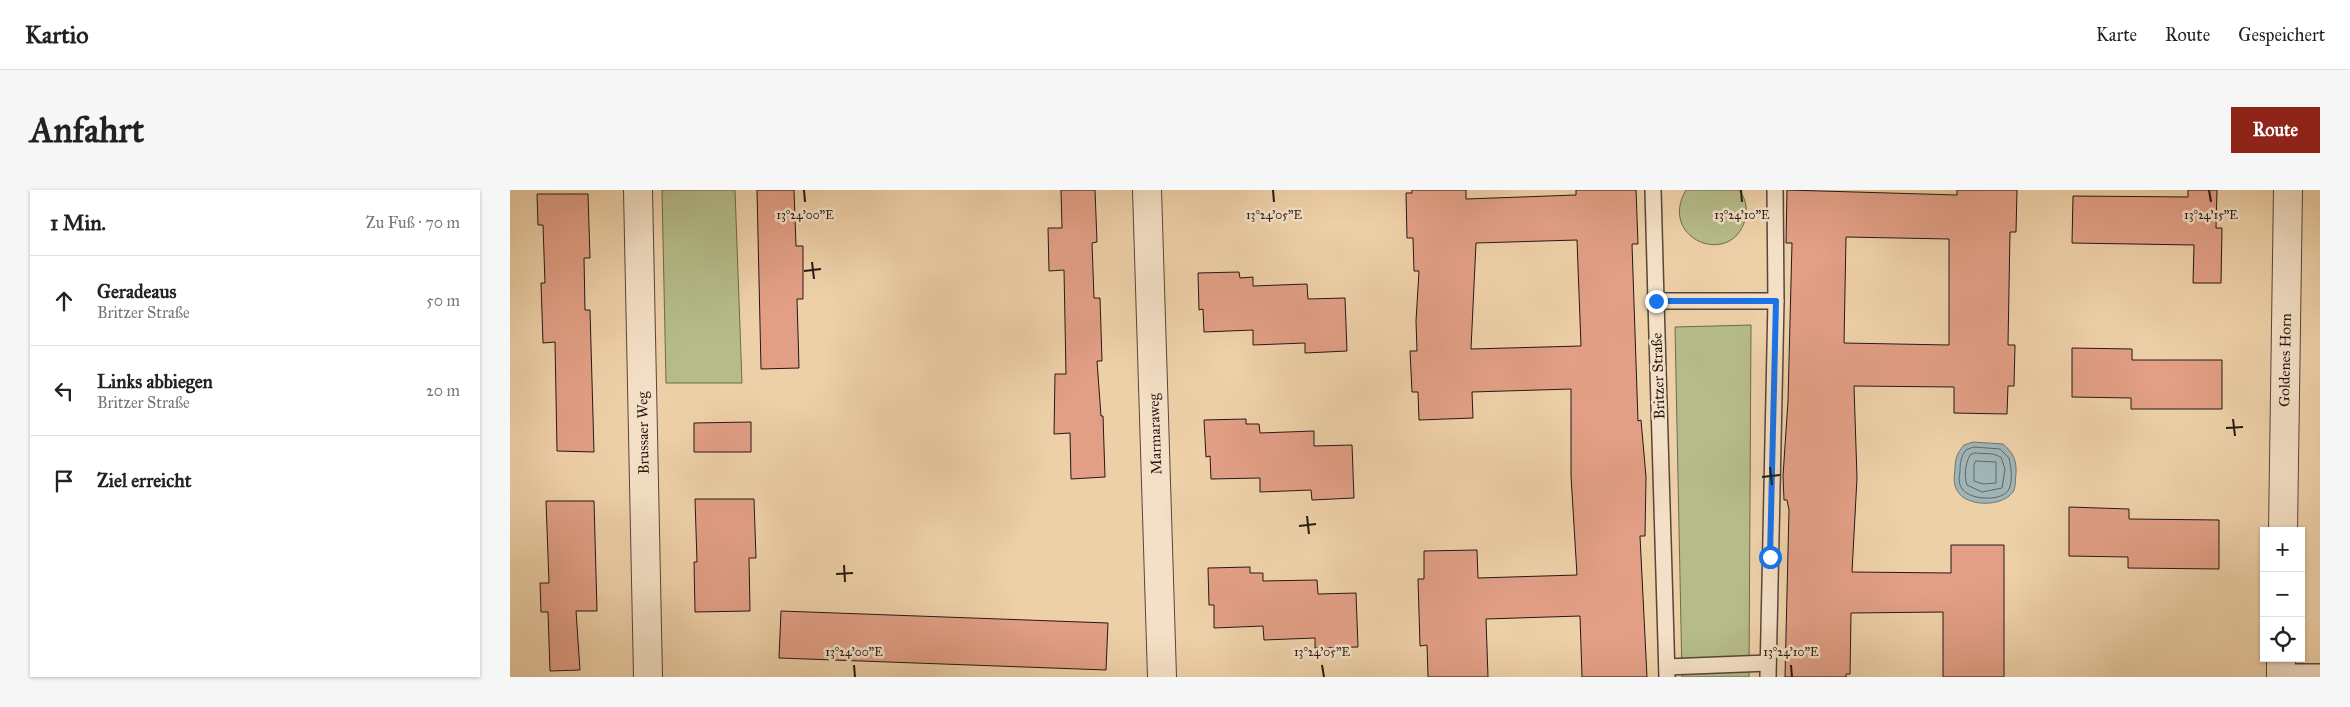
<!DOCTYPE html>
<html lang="de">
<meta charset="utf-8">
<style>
body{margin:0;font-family:"IM FELL Great Primer",serif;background:#f6f6f6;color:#222}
.controls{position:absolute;right:15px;bottom:15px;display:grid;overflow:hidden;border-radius:0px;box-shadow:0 1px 4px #0004}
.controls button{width:45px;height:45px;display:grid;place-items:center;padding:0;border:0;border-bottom:1px solid #e0e0e0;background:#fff;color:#222;font:25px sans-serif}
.stop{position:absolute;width:15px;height:15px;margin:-11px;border:4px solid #1a73e8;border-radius:50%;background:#fff}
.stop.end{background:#1a73e8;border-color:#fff;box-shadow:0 1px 5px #0008}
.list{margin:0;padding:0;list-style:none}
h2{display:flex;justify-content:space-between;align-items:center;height:65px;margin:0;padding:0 20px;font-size:21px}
h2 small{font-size:16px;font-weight:400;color:#767676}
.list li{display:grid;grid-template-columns:32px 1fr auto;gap:15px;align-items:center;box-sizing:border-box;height:90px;padding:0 20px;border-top:1px solid #e0e0e0}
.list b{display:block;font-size:19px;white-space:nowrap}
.list p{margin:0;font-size:16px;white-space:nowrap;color:#767676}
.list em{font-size:16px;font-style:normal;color:#767676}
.icon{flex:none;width:28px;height:28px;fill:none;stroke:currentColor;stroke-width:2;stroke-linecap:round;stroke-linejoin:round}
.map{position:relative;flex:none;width:1810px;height:487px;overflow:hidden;border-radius:0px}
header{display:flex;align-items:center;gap:30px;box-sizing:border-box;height:70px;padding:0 25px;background:#fff;border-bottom:1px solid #e0e0e0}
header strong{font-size:24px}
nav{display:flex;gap:28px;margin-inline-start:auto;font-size:18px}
.intro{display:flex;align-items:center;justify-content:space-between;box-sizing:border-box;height:120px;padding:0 30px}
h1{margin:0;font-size:35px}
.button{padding:12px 22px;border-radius:0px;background:#8f2418;color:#fff;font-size:18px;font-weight:700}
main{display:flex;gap:30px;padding:0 30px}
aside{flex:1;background:#fff;border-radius:0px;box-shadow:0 1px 4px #0004}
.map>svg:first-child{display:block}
</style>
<header>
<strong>Kartio</strong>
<nav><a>Karte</a><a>Route</a><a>Gespeichert</a></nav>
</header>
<div class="intro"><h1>Anfahrt</h1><a class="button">Route</a></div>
<main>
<aside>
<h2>1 Min.<small>Zu Fuß · 70 m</small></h2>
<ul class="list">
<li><svg class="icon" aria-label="ahead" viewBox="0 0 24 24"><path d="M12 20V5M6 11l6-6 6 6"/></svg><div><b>Geradeaus</b><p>Britzer Straße</p></div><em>50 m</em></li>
<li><svg class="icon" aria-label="left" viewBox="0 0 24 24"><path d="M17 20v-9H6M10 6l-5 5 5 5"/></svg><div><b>Links abbiegen</b><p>Britzer Straße</p></div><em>20 m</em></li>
<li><svg class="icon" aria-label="arrive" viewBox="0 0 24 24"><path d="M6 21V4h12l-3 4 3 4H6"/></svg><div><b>Ziel erreicht</b></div></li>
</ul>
</aside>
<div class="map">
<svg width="1810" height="487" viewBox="0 0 1810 487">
<rect width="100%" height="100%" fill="#eed0a8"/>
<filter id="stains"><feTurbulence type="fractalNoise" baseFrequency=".004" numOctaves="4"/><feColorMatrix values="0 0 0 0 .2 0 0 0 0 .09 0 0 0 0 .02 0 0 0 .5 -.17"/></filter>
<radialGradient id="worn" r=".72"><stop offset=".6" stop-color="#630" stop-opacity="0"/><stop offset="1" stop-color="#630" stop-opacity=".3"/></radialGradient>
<g fill="#b5bc8a" stroke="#6d6a4f">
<path d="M 152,0 L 225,0 L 232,193 L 156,193 Z"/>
<path d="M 1176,0 L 1229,0 C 1237,10 1238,21 1234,33 C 1218,77 1148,48 1176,0 Z"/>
<path d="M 1241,135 L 1239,487 L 1172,487 L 1165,137 Z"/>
</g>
<path fill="#9fb4b4" stroke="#6e7674" d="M 1463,252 L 1493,254 C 1503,262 1507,271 1506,284 C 1505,290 1506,298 1503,302 C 1492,317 1458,317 1448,302 C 1443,295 1444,287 1445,279 C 1445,269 1447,263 1454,255 Z"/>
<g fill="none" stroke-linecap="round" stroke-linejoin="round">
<g stroke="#626664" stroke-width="1">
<path d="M 1464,257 L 1490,259 L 1499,268 C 1501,277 1503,291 1499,299 C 1493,312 1461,310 1453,300 C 1448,294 1449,288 1450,282 C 1450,273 1451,266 1456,260 Z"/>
<path d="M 1465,263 L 1483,264 L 1491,267 L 1495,279 L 1492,298 L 1472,302 L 1457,295 C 1454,286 1455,274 1460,265 Z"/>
<path d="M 1466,271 L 1486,272 L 1486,293 L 1473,294 L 1464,291 L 1464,275 Z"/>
</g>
</g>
<g fill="#e29f86" stroke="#251814" fill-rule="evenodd">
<path d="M 247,0 L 284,0 L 286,56 L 293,56 L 293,109 L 287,109 L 289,178 L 251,179 Z"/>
<path d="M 551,0 L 585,0 L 587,52 L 582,53 L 584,108 L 590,108 L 592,171 L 587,171 L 591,226 L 593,226 L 595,287 L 561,289 L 560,243 L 544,244 L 545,184 L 556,184 L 554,80 L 539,81 L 538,38 L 552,38 Z"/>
<path d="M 902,0 L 956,0 L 956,9 L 1066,5 L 1066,0 L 1126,0 L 1128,54 L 1122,54 L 1128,231 L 1131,230 L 1136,287 L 1135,346 L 1130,346 L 1137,487 L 1072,487 L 1070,426 L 976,429 L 978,487 L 918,487 L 917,455 L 910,456 L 908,389 L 914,389 L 914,361 L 967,360 L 968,388 L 1067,385 L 1061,286 L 1061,199 L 962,202 L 963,228 L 909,230 L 908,202 L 902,202 L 900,161 L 907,161 L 906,131 L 909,81 L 904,81 L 903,48 L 897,48 L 896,3 L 902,3 ZM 1067,50 L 1071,156 L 961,159 L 966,53 Z"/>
<path d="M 1277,0 L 1447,5 L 1447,0 L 1507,0 L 1506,42 L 1500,42 L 1498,155 L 1505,155 L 1504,196 L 1498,196 L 1497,224 L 1444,223 L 1444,197 L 1344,196 L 1347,288 L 1342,382 L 1441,383 L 1441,355 L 1494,355 L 1494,487 L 1433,487 L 1433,422 L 1341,423 L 1340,484 L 1336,484 L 1336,487 L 1275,487 L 1279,320 L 1277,310 L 1274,310 L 1273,286 L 1278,211 L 1282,53 L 1276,53 ZM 1336,47 L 1439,49 L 1439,155 L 1334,153 Z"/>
<path d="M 1678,0 L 1707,0 L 1706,38 L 1712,38 L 1711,93 L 1683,93 L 1684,55 L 1562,53 L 1563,6 L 1678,7 Z"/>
<path d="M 27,4 L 78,4 L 80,68 L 74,68 L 75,120 L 80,120 L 84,262 L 47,261 L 45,152 L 33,153 L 31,93 L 35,93 L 33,35 L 28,35 Z"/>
<path d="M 729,82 L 730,88 L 743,87 L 743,96 L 797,94 L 798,109 L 835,108 L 837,161 L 795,163 L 795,153 L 743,155 L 743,140 L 694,142 L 693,119 L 689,120 L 688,83 Z"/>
<path d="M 1562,158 L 1622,159 L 1622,170 L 1712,170 L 1712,219 L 1621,219 L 1621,208 L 1562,207 Z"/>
<path d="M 736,229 L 736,234 L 749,234 L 750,243 L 804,241 L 804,256 L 842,255 L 844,308 L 802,310 L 801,300 L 750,302 L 750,288 L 701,289 L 700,266 L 696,267 L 694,230 Z"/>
<path d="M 241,232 L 241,262 L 184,262 L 184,233 Z"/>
<path d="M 185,309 L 244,309 L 246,368 L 239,368 L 240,421 L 185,422 L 184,372 L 187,372 Z"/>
<path d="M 36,311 L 84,311 L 87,421 L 66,421 L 70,480 L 40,481 L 38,422 L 31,422 L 30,393 L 39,393 Z"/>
<path d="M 1559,317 L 1619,319 L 1619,329 L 1709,330 L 1709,379 L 1618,378 L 1618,367 L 1559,366 Z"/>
<path d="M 740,377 L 740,383 L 753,383 L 753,391 L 807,390 L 808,404 L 846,403 L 848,457 L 805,458 L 805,448 L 754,450 L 753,436 L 704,438 L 704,415 L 699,415 L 698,378 Z"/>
<path d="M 271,421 L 598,433 L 596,480 L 269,468 Z"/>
</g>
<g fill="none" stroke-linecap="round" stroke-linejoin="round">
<defs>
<g id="service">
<path d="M 1143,0 L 1146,111"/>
<path d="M 1265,0 L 1266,111"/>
<path d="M 1157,477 L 1258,473"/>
<path d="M 1771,482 L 1810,482"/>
<path d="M 1157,487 L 1146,111 L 1266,111 L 1258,487"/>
</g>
<g id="minor">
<path d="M 128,0 L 138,487"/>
<path d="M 637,0 L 652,487"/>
<path d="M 1773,341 L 1778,0"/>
<path d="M 1771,487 L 1771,468"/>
</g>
</defs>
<use href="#service" stroke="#574639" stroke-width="18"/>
<use href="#minor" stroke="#574639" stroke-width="30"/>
<use href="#service" stroke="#f4e0c6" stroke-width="15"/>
<use href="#minor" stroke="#f4e0c6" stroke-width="28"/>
</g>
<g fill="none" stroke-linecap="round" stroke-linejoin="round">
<path stroke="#1a73e8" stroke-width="6" d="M 1146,111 L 1266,111 L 1260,367"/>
</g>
<path fill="none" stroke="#251814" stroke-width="2" d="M 294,0 L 295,12M 763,0 L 764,12M 1231,0 L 1232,12M 1699,0 L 1701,12M 302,72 L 304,89M 294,81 L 311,79M 1723,229 L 1725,246M 1716,238 L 1733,237M 1260,277 L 1262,295M 1252,287 L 1270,285M 797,326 L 799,344M 789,336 L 806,334M 334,375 L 335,392M 326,384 L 343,383M 344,475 L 345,487M 812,475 L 814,487M 1281,475 L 1282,487"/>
<g text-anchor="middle" stroke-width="5" stroke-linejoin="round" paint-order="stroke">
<g font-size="15" fill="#251814" stroke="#f4e0c6">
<text transform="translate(1775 170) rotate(-89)" y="5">Goldenes Horn</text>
<text transform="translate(1148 186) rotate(-92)" y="5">Britzer Straße</text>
<text transform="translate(133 243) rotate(-91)" y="5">Brussaer Weg</text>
<text transform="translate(645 244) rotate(-92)" y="5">Marmaraweg</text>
</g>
</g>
<g font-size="12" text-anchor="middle" fill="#251814" stroke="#f4e0c6" stroke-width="5" stroke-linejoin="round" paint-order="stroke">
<text x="295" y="29">13°24'00"E</text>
<text x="764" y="29">13°24'05"E</text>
<text x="1232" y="29">13°24'10"E</text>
<text x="1701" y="29">13°24'15"E</text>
<text x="344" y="466">13°24'00"E</text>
<text x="812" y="466">13°24'05"E</text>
<text x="1281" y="466">13°24'10"E</text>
</g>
<rect width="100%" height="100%" filter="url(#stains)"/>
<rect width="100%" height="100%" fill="url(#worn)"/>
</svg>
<div class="controls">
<button>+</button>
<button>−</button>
<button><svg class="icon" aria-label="locate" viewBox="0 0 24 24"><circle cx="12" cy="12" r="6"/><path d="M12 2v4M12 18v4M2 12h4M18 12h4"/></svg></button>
</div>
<div class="stop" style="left:1260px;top:367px"></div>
<div class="stop end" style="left:1146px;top:111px"></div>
</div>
</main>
